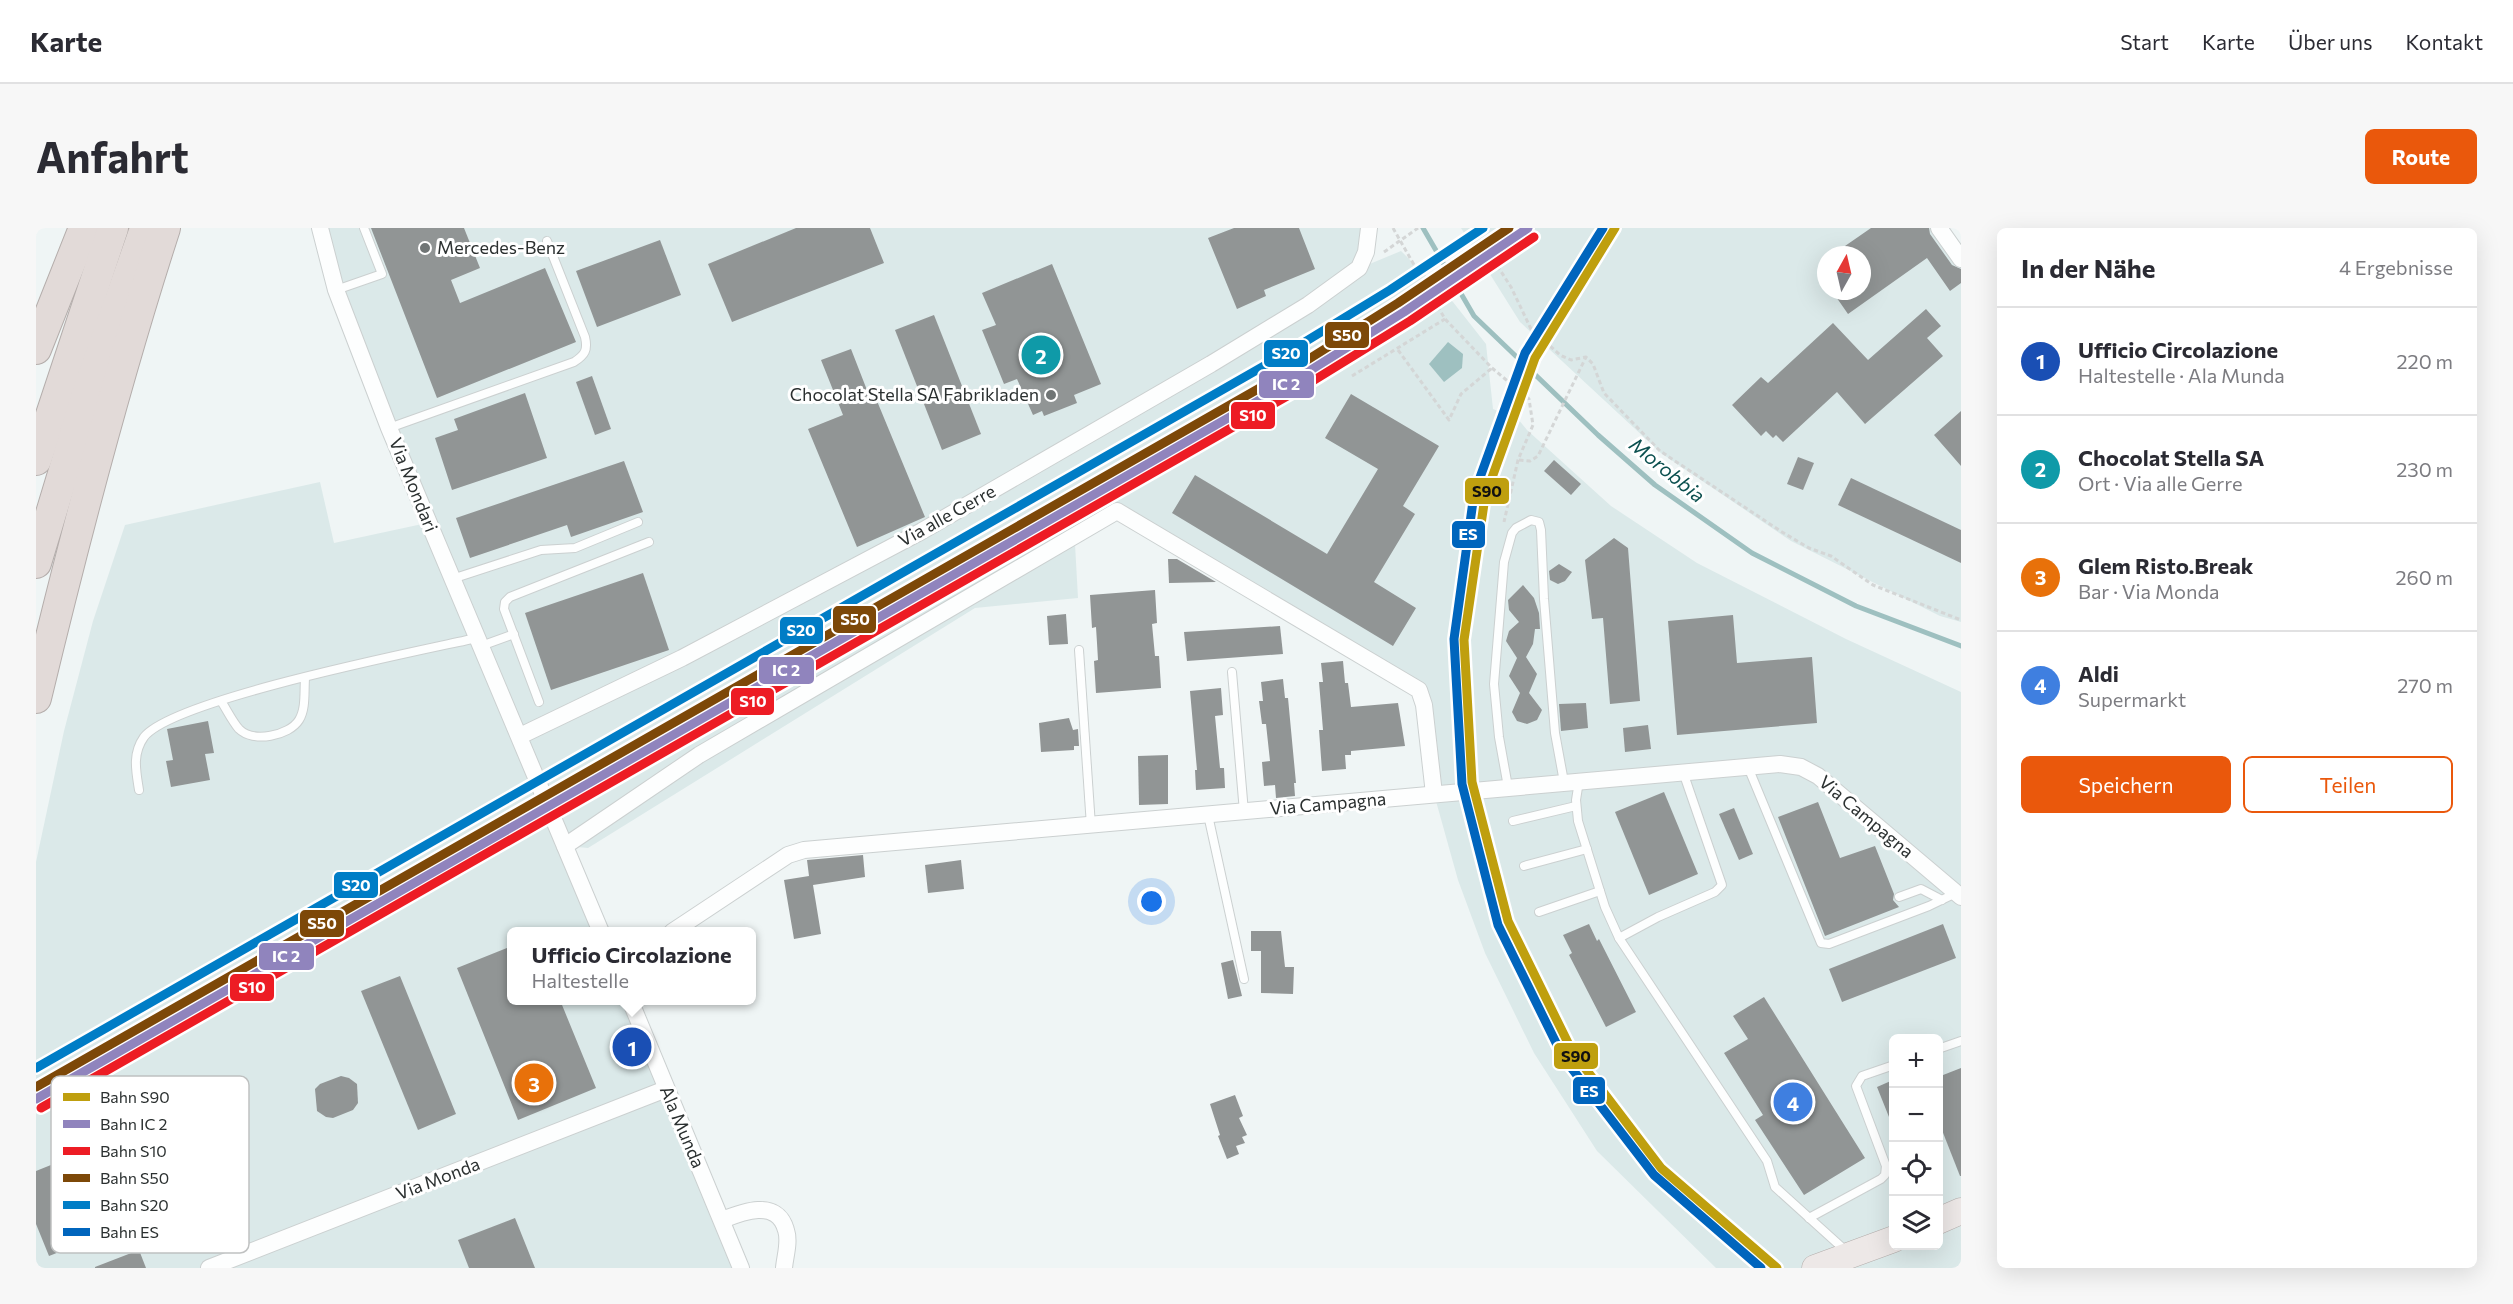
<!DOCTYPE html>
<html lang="de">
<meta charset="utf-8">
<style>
body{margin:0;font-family:Commissioner,sans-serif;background:#f7f7f7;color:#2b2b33}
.controls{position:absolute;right:18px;bottom:18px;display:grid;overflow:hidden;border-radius:9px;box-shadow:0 6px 24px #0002}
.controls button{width:54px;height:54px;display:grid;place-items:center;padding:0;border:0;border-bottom:2px solid #e1e1e2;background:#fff;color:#2b2b33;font:30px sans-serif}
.compass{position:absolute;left:1781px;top:18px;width:54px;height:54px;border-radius:50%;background:#fff;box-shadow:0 6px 24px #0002;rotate:8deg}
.you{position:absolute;left:1116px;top:674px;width:21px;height:21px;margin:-15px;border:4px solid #fff;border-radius:50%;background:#1a73e8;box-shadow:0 0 0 9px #1a73e833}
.badge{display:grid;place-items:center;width:39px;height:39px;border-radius:50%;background:#ea580c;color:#fff;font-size:20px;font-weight:700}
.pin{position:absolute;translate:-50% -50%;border:3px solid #fff;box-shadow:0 2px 6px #0006}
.popup{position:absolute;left:471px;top:699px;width:249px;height:78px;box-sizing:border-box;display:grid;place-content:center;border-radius:9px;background:#fff;filter:drop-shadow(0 2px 4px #0005);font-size:20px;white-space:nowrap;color:#7c7c81}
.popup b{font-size:22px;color:#2b2b33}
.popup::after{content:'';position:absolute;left:50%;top:100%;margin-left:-12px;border:12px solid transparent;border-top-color:#fff}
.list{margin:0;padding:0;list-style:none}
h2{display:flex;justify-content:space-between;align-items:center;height:78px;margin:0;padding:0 24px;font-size:26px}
h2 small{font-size:20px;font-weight:400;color:#7c7c81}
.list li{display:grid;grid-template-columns:39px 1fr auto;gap:18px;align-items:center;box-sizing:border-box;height:108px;padding:0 24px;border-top:2px solid #e1e1e2}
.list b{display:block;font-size:22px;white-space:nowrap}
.list p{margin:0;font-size:20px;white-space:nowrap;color:#7c7c81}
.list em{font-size:20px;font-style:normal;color:#7c7c81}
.actions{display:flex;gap:12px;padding:18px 24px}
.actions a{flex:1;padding:14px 0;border:2px solid #ea580c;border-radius:9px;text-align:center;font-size:21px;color:#ea580c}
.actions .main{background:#ea580c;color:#fff}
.icon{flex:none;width:33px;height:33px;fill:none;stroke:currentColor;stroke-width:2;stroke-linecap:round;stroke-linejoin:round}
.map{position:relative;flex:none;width:1925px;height:1040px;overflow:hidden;border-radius:9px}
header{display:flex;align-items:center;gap:36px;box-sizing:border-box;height:84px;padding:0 30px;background:#fff;border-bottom:2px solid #e1e1e2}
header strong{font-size:28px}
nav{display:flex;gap:33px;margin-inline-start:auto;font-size:21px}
.intro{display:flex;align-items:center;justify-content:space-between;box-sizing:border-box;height:144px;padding:0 36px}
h1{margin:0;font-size:42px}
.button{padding:15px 27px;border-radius:9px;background:#ea580c;color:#fff;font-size:21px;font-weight:700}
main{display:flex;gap:36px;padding:0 36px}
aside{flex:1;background:#fff;border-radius:9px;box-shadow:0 6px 24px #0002}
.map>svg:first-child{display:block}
</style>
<header>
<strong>Karte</strong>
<nav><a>Start</a><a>Karte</a><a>Über uns</a><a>Kontakt</a></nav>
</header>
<div class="intro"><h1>Anfahrt</h1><a class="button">Route</a></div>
<main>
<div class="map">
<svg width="1925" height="1040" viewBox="0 0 1925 1040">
<rect width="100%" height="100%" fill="#eff5f5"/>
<g fill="#dbe9e9" fill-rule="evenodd">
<path d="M 284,0 L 1333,0 L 1324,40 L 1365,23 L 1417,74 L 1450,116 L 1457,181 L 1482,191 L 1491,202 L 1575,278 L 1661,335 L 1810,411 L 1925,464 L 1925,1040 L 1680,1040 L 1561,923 L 1498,825 L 1449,725 L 1422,652 L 1398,566 L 1386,470 L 1081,283 L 1074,267 L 1038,298 L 1042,370 L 939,380 L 552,620 L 530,618 L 565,703 L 476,704 L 476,772 L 594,773 L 705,1040 L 0,1040 L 0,634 L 28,503 L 57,393 L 89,297 L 284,254 L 298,315 L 391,295 ZM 1858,810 L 1902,810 L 1902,1018 L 1858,1018 Z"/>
<path d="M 1425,0 L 1903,0 L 1925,31 L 1925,394 L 1904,388 L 1755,313 L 1625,225 L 1484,94 ZM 1790,27 L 1826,27 L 1826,63 L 1790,63 Z"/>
</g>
<path fill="#9ec0c0" d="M 1412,114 L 1427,126 L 1426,140 L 1408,154 L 1393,136 Z"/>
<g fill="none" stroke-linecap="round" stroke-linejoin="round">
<path stroke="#9ec0c0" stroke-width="5" d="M 1387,0 L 1438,88 L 1562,207 L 1619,257 L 1716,325 L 1820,378 L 1925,418"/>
</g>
<g fill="#919595">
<path d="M 335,0 L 428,0 L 444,40 L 415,52 L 424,75 L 509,40 L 540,114 L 401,170 Z"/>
<path d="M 760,0 L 834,0 L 848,35 L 696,94 L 672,36 Z"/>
<path d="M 1198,0 L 1263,0 L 1279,41 L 1228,62 L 1230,68 L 1201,81 L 1172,10 Z"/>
<path d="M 1835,0 L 1893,0 L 1894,6 L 1916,37 L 1925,41 L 1925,55 L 1914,63 L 1891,30 L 1812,86 L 1796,63 L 1826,63 L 1826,27 L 1796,27 Z"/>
<path d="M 624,12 L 645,67 L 561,99 L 540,43 Z"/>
<path d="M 1016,36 L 1065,156 L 1038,167 L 1041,175 L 1008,188 L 1006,183 L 997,187 L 981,151 L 968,156 L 946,102 L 960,97 L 946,65 Z"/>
<path d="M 1890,81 L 1905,98 L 1891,110 L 1907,128 L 1829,196 L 1801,164 L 1747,214 L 1740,207 L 1737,210 L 1730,203 L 1725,208 L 1696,177 L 1725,149 L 1732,155 L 1797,95 L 1832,132 Z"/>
<path d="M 898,87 L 945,206 L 906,222 L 859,102 Z"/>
<path d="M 815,121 L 836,175 L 841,173 L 889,289 L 821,319 L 772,201 L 807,187 L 785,132 Z"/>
<path d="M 556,148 L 575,201 L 559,207 L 540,154 Z"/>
<path d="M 489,165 L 511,230 L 416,262 L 399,210 L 422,202 L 418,191 Z"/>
<path d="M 1315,166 L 1403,218 L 1367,278 L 1379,286 L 1338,354 L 1380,380 L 1357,418 L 1136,285 L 1159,247 L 1291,326 L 1342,241 L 1289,210 Z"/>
<path d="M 1925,183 L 1925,238 L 1898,207 Z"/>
<path d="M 1762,229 L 1778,235 L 1767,262 L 1751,256 Z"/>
<path d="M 1518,232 L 1545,256 L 1535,267 L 1508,243 Z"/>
<path d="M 588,233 L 607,284 L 535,309 L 531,297 L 434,330 L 420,290 Z"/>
<path d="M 1815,250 L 1925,302 L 1925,335 L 1802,277 Z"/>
<path d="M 1578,310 L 1592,320 L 1604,473 L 1574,476 L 1567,390 L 1556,391 L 1549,332 Z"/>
<path d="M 1132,331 L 1141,331 L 1180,354 L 1133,355 Z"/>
<path d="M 1523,336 L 1536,344 L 1529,353 L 1522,356 L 1514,352 L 1513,343 Z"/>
<path d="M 607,345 L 633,422 L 515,462 L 489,385 Z"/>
<path d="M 1487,357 L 1498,370 L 1503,385 L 1504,401 L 1499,401 L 1497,416 L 1490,429 L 1501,446 L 1493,465 L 1506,482 L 1501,492 L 1491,496 L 1481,493 L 1476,484 L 1484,465 L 1473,448 L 1481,430 L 1470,413 L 1473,403 L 1483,394 L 1473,382 L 1472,372 Z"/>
<path d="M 1119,362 L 1121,395 L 1116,396 L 1119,428 L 1123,428 L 1125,460 L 1060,465 L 1058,433 L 1062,432 L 1061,415 L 1060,399 L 1056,400 L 1054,367 Z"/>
<path d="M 1030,386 L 1032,416 L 1013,417 L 1011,388 Z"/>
<path d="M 1697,387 L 1701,435 L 1776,429 L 1781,495 L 1641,507 L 1632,393 Z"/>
<path d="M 1244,398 L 1247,426 L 1151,433 L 1148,404 Z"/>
<path d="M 1307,433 L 1309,455 L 1312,455 L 1315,479 L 1362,475 L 1369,518 L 1315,523 L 1315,527 L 1309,527 L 1310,541 L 1286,543 L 1283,502 L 1287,502 L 1283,454 L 1287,454 L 1285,435 Z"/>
<path d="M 1247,451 L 1249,470 L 1252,470 L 1260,555 L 1258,555 L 1259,568 L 1240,570 L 1239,557 L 1228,558 L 1226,534 L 1234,533 L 1230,496 L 1226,496 L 1223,473 L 1227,473 L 1225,454 Z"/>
<path d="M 1185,460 L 1187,487 L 1179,488 L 1184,540 L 1188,540 L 1189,560 L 1160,562 L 1159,542 L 1161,542 L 1154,463 Z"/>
<path d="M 1550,475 L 1552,500 L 1525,503 L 1523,476 Z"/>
<path d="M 1033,490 L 1037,502 L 1042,501 L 1043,518 L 1038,518 L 1038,522 L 1005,524 L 1003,495 Z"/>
<path d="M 172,493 L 178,525 L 169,526 L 174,552 L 135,559 L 130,533 L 137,532 L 131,501 Z"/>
<path d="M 1612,497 L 1615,521 L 1589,524 L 1587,500 Z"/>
<path d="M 1132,527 L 1132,576 L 1103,577 L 1102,528 Z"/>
<path d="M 1628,564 L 1662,646 L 1613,667 L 1579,584 Z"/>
<path d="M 1782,574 L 1804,630 L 1839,618 L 1858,666 L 1857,672 L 1863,679 L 1789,708 L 1742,589 Z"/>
<path d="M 1698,580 L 1717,626 L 1703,632 L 1683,586 Z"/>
<path d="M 827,627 L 829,649 L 777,657 L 785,706 L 758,711 L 748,652 L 773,648 L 771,632 Z"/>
<path d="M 925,632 L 928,661 L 892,665 L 889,637 Z"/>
<path d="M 1553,696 L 1561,713 L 1563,711 L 1600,784 L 1570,799 L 1533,727 L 1536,725 L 1527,707 Z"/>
<path d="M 1907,696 L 1920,730 L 1806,774 L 1793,741 Z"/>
<path d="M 1215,703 L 1245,703 L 1249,739 L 1258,739 L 1257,766 L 1225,765 L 1225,723 L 1215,723 Z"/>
<path d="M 476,718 L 476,772 L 524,772 L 560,860 L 482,892 L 421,740 Z"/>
<path d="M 1197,732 L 1206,768 L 1192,771 L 1185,735 Z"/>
<path d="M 364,748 L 420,886 L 382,902 L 325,763 Z"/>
<path d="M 1728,769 L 1829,930 L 1768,967 L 1719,892 L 1727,887 L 1688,825 L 1712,811 L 1697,788 Z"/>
<path d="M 1925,840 L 1925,948 L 1924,948 L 1902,892 L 1902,849 Z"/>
<path d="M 305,848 L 313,850 L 321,856 L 322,875 L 317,882 L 297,890 L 290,889 L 281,883 L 279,861 L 284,856 Z"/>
<path d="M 1857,852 L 1857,899 L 1841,859 Z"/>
<path d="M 1199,867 L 1207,888 L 1203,890 L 1211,907 L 1206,909 L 1209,915 L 1200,918 L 1203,926 L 1191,931 L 1182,908 L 1184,907 L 1174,876 Z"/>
<path d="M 144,885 L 175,964 L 13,1028 L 0,996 L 0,943 Z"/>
<path d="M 479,990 L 499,1040 L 433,1040 L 422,1012 Z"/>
<path d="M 103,1022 L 110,1040 L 59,1040 L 59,1039 Z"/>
</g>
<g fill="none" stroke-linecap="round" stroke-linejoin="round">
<defs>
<g id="lane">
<path d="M 300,62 L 346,46 L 328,0"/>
<path d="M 353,200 L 538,134 C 549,127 552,122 549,109 L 511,13"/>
<path d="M 416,351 L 505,322 L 539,320 L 602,294"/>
<path d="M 445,418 L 478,406"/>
<path d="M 1043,422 L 1055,598"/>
<path d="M 1196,444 L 1208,584"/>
<path d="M 185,473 C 191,482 196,493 203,501 C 217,515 253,508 263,492 C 270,481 268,464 269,451"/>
<path d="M 503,474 L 468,381 L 469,374 L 474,369 L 613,314"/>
<path d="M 1712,539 L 1785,715 L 1793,716 L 1893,678 L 1920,665"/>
<path d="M 1543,553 L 1540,572 L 1542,593 L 1569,679 L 1583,710 L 1731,933 L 1739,959 L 1811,1024"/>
<path d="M 1472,559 L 1463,509 L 1458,456 L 1468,334 L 1476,305 L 1480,300 L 1495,292 L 1503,294 L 1505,302 L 1508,371 L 1519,505 L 1528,554"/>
<path d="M 103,562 C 100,543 96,526 108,509 C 138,471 383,423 441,410"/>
<path d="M 1172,587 L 1208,751"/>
<path d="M 1477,593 L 1540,578"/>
<path d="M 1488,638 L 1551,621"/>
<path d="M 1863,669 L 1885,661 L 1906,672"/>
<path d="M 1503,684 L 1564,663"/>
<path d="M 1583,710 L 1622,689 L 1679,664 L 1686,657 L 1647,544"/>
<path d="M 1902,821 L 1925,813"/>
<path d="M 1773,990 L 1845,951 L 1849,947 L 1850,938 L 1820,858 L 1826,848 L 1858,837"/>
</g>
<g id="street">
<path d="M 284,0 L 300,62 L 353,200 L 565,704"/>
<path d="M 1903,0 L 1925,31"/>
<path d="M 484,508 L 646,430 L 886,303 L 1175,136 L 1272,77 L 1323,40 L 1330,24 L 1333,0"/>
<path d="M 529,618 L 663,527 L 1081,283 L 1383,462 L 1388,477 L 1398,566"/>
<path d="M 636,704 L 752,627 L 768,622 L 1744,536 L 1765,539 L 1782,548 L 1925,669"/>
<path d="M 594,772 L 705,1040"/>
<path d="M 686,992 C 706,984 741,970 750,1002 C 754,1014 749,1028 748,1040"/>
<path d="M 173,1040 L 630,861"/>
</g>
<g id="primary">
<path d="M 1902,993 L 1925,983"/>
<path d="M 1779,1040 L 1858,1011"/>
</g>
<g id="highway">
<path d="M 0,121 L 48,0"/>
<path d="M 0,232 L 77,0"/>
<path d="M 0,335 L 52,163 L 109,1"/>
<path d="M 0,470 C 38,312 79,154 129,0"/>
</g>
</defs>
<use href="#lane" stroke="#cbd0d0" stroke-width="10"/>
<use href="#street" stroke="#cbd0d0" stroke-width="18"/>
<use href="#primary" stroke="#b4adab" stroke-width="27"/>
<use href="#highway" stroke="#b4adab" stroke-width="32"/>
<g stroke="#d4d6d6" stroke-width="3" stroke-dasharray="4.5 3" stroke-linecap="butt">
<path d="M 1357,0 L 1409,91 L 1456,140 L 1493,171 L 1497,197 L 1482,232 L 1468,294"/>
<path d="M 1437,0 L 1475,59 L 1495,101 L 1524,127 L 1535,132 L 1550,129 L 1557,136 L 1568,165 L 1624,223 L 1746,304 L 1773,320 L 1795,328 L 1837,357 L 1925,392"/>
<path d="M 1362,122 L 1413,192 L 1425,166 L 1456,140"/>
<path d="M 1316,148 L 1409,91"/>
<path d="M 1483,232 L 1494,233 L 1502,228 L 1550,129"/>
</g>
<use href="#lane" stroke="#fdfefe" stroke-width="8"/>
<use href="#street" stroke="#fdfefe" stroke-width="16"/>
<use href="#primary" stroke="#ede8e7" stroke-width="26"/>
<use href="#highway" stroke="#e2dad8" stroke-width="30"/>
<path stroke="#d4d6d6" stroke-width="3" stroke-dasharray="4.5 3" stroke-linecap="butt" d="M 1348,24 L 1382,0"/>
<defs>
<path id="rail-1" d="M 1579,0 L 1499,130 L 1449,269 L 1428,412 L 1436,554 L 1472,693 L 1536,823 L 1625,940 L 1741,1040"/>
<path id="rail-2" d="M 0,871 L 1262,150 L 1368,84 L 1492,0"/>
<path id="rail-3" d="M 5,880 L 1267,159 L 1374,93 L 1498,9"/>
<path id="rail-4" d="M 0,859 L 1257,141 L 1362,75 L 1473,0"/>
<path id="rail-5" d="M 0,840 L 1249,126 L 1354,62 L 1447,0"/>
<path id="rail-6" d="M 1567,0 L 1489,125 L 1438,266 L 1418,411 L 1426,556 L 1462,697 L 1527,829 L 1618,947 L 1725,1040"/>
</defs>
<use href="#rail-1" stroke="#fff" stroke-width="14"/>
<use href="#rail-2" stroke="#fff" stroke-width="14"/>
<use href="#rail-3" stroke="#fff" stroke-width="14"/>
<use href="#rail-4" stroke="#fff" stroke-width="14"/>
<use href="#rail-5" stroke="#fff" stroke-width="14"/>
<use href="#rail-6" stroke="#fff" stroke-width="14"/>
<use href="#rail-1" stroke="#bf9f0e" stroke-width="9"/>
<use href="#rail-2" stroke="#9084bd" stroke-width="9"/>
<use href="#rail-3" stroke="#ed1c24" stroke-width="9"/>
<use href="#rail-4" stroke="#7d4808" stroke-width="9"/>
<use href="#rail-5" stroke="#007dc6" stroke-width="9"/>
<use href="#rail-6" stroke="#0065bd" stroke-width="9"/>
</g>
<g fill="#707575" stroke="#fff" stroke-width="2">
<circle cx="389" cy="20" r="6"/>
<circle cx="1015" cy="167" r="6"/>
</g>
<g text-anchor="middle" stroke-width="6" stroke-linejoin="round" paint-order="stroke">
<g font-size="18" fill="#2b3030" stroke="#fff" text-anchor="start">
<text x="401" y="26">Mercedes-Benz</text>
<text x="1003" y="173" text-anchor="end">Chocolat Stella SA Fabrikladen</text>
</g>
<g font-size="18" fill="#2b3030" stroke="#fff">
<text transform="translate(377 257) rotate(68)" y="6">Via Mondari</text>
<text transform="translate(911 288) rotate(-29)" y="6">Via alle Gerre</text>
<text transform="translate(1292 576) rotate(-5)" y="6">Via Campagna</text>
<text transform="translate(1830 589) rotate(40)" y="6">Via Campagna</text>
<text transform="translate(646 899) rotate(67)" y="6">Ala Munda</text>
<text transform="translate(402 951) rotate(-21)" y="6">Via Monda</text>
</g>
<g font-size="20" font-style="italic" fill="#0b504f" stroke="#fff">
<text transform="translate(1631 242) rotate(39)" y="7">Morobbia</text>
</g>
</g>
<rect x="15" y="848" width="198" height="177" rx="9" fill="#fff" stroke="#bfc1c1" stroke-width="1.5"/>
<rect x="27" y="865" width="27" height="8" fill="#bf9f0e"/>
<rect x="27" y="892" width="27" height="8" fill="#9084bd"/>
<rect x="27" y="919" width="27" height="8" fill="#ed1c24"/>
<rect x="27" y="946" width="27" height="8" fill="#7d4808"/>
<rect x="27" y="973" width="27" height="8" fill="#007dc6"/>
<rect x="27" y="1000" width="27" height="8" fill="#0065bd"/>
<g font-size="16" fill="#2b3030">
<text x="64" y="875">Bahn S90</text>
<text x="64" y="902">Bahn IC 2</text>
<text x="64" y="929">Bahn S10</text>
<text x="64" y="956">Bahn S50</text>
<text x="64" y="983">Bahn S20</text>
<text x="64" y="1010">Bahn ES</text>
</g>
<g stroke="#fff" stroke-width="2">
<rect x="1288" y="93" width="46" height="28" rx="6" fill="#7d4808"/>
<rect x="1227" y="111" width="46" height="29" rx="6" fill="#007dc6"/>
<rect x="1222" y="142" width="57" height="29" rx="6" fill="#9084bd"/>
<rect x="1194" y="173" width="46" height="29" rx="6" fill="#ed1c24"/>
<rect x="1428" y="249" width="46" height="28" rx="6" fill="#bf9f0e"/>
<rect x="1415" y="292" width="35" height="29" rx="6" fill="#0065bd"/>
<rect x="796" y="377" width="45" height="29" rx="6" fill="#7d4808"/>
<rect x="743" y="388" width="45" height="29" rx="6" fill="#007dc6"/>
<rect x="722" y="428" width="57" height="29" rx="6" fill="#9084bd"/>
<rect x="694" y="459" width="45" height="29" rx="6" fill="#ed1c24"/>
<rect x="297" y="643" width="46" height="28" rx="6" fill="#007dc6"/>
<rect x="263" y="681" width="46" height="29" rx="6" fill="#7d4808"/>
<rect x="222" y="714" width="57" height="29" rx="6" fill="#9084bd"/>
<rect x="193" y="745" width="46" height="29" rx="6" fill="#ed1c24"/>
<rect x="1517" y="814" width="46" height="28" rx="6" fill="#bf9f0e"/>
<rect x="1536" y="848" width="34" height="29" rx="6" fill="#0065bd"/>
</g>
<g font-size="16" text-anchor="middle" font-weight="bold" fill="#fff">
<text x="1311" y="113">S50</text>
<text x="1250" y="131">S20</text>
<text x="1250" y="162">IC 2</text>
<text x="1217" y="193">S10</text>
<text x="1432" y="312">ES</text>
<text x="819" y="397">S50</text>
<text x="765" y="408">S20</text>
<text x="750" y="448">IC 2</text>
<text x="717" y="479">S10</text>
<text x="320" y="663">S20</text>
<text x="286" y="701">S50</text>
<text x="250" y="734">IC 2</text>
<text x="216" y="765">S10</text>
<text x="1553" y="869">ES</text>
</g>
<g font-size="16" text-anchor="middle" font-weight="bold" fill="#111">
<text x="1451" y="269">S90</text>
<text x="1540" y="834">S90</text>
</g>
</svg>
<div class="controls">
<button>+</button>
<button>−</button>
<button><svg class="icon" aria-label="locate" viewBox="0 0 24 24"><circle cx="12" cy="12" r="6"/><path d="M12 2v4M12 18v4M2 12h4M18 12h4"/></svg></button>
<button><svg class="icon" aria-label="layers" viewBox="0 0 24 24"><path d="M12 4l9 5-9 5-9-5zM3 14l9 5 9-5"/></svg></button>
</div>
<svg class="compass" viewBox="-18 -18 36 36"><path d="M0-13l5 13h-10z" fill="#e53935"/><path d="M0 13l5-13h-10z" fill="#7c7c81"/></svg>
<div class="you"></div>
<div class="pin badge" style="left:596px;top:819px;background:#1a4fb4">1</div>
<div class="popup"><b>Ufficio Circolazione</b>Haltestelle</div>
<div class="pin badge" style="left:1005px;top:127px;background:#0f9aa8">2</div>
<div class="pin badge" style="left:498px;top:855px;background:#e8710a">3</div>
<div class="pin badge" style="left:1757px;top:874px;background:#3f7fe0">4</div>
</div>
<aside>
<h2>In der Nähe<small>4 Ergebnisse</small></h2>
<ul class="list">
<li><span class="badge" style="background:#1a4fb4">1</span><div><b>Ufficio Circolazione</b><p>Haltestelle · Ala Munda</p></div><em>220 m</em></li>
<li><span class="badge" style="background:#0f9aa8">2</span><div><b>Chocolat Stella SA</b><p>Ort · Via alle Gerre</p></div><em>230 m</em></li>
<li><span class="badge" style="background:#e8710a">3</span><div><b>Glem Risto.Break</b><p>Bar · Via Monda</p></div><em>260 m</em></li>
<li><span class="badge" style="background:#3f7fe0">4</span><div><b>Aldi</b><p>Supermarkt</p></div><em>270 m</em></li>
</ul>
<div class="actions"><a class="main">Speichern</a><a>Teilen</a></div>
</aside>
</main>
